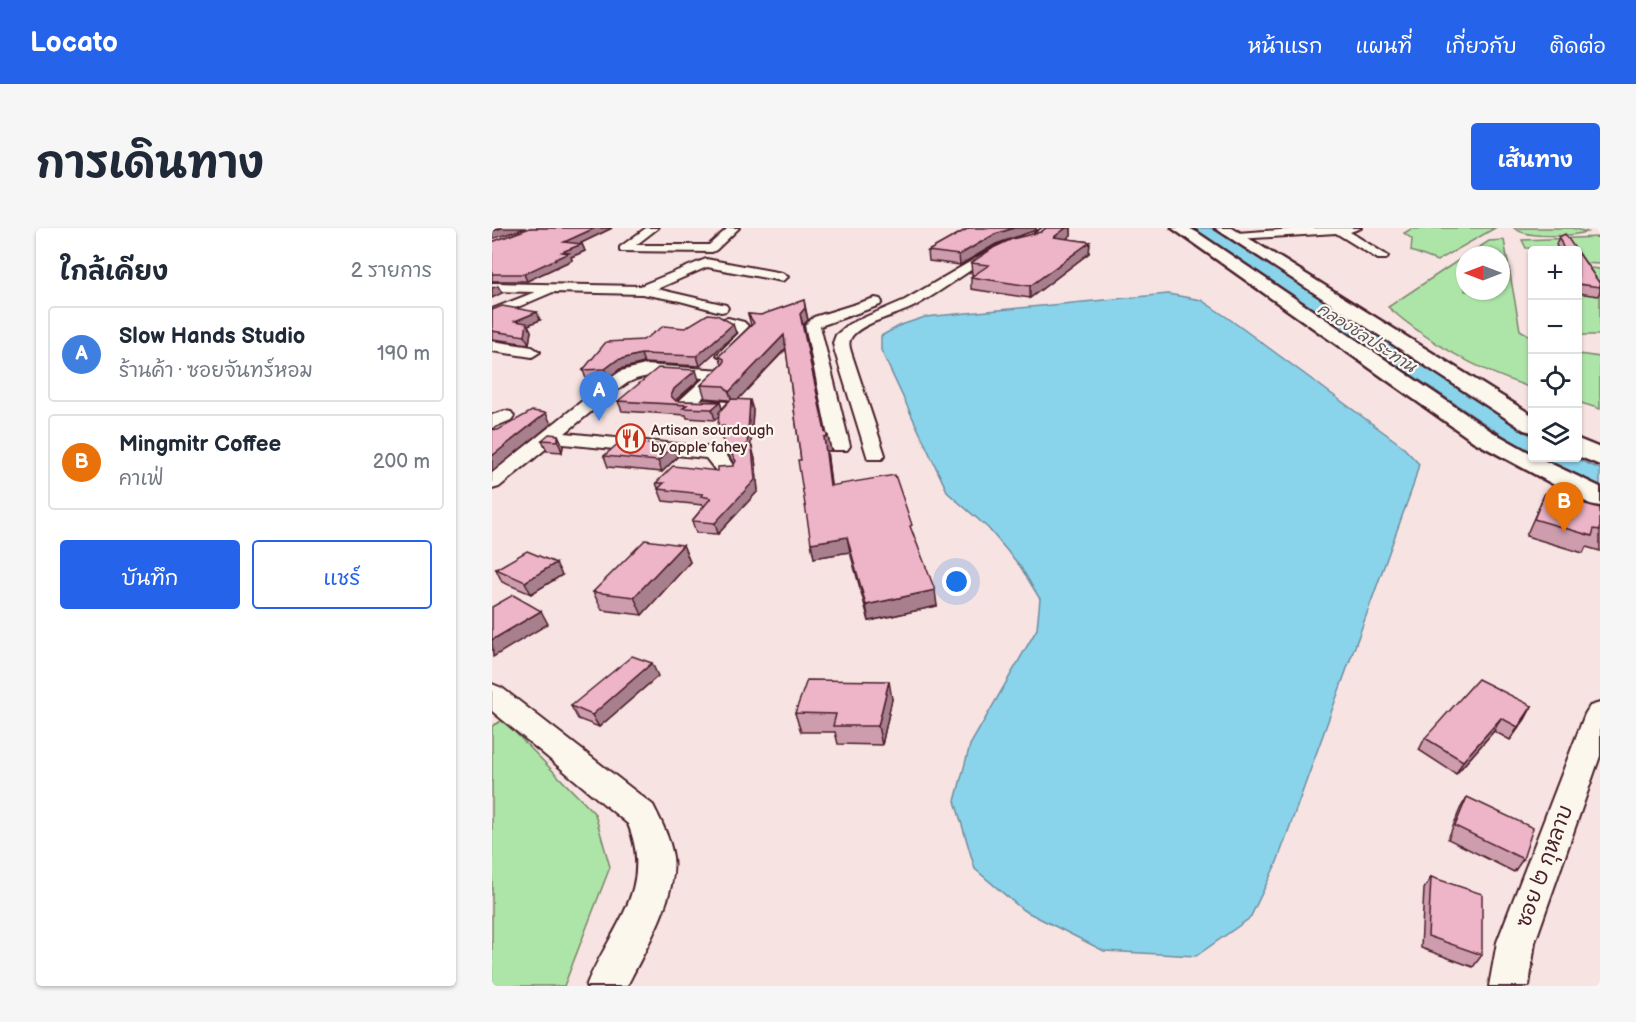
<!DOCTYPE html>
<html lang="th">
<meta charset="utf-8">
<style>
body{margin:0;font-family:"Balsamiq Sans","Playpen Sans Thai",sans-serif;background:#f6f6f7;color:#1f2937}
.controls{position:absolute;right:18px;top:18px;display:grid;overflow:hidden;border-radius:6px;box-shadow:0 2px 4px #0004}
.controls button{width:54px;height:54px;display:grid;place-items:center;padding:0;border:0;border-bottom:2px solid #e0e1e3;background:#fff;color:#1f2937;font:30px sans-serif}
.compass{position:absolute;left:964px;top:18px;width:54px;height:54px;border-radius:50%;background:#fff;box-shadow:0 2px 4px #0004;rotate:270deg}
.you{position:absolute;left:465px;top:354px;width:21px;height:21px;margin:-15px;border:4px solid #fff;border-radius:50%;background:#1a73e8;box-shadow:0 0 0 9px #1a73e833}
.badge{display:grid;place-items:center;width:39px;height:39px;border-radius:50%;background:#2563eb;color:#fff;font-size:20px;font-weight:700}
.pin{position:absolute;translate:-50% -50px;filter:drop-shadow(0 2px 3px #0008)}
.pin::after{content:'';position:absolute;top:32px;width:21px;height:18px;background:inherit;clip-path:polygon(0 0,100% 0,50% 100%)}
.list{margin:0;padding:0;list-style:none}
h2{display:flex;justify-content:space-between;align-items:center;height:78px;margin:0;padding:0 24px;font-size:26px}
h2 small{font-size:20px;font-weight:400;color:#747a83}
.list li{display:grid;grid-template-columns:39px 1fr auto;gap:18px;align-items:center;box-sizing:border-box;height:96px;margin:0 12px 12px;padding:0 12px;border:2px solid #e0e1e3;border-radius:6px}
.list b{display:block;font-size:22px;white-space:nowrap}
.list p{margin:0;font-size:20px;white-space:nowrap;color:#747a83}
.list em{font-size:20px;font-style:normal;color:#747a83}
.actions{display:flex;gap:12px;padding:18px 24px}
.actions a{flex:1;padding:14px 0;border:2px solid #2563eb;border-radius:6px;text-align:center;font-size:21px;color:#2563eb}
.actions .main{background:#2563eb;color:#fff}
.icon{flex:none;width:33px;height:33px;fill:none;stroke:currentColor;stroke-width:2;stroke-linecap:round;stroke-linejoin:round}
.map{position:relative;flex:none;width:1108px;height:758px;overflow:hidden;border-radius:6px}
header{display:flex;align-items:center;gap:36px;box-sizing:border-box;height:84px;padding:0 30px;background:#2563eb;color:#fff}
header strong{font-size:28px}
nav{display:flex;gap:33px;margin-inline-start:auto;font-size:21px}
.intro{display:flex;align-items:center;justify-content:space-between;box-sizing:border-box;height:144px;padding:0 36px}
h1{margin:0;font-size:42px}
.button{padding:15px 27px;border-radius:6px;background:#2563eb;color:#fff;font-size:21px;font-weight:700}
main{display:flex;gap:36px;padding:0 36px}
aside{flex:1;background:#fff;border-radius:6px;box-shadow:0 2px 4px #0004}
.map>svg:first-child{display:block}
</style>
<header>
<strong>Locato</strong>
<nav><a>หน้าแรก</a><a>แผนที่</a><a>เกี่ยวกับ</a><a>ติดต่อ</a></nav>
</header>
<div class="intro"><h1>การเดินทาง</h1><a class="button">เส้นทาง</a></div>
<main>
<aside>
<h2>ใกล้เคียง<small>2 รายการ</small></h2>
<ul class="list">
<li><span class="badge" style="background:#3f7fe0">A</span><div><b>Slow Hands Studio</b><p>ร้านค้า · ซอยจันทร์หอม</p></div><em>190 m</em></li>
<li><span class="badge" style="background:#e8710a">B</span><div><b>Mingmitr Coffee</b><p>คาเฟ่</p></div><em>200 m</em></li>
</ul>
<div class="actions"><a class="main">บันทึก</a><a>แชร์</a></div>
</aside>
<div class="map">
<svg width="1108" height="758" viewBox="0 0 1108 758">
<rect width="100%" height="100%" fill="#f7e3e2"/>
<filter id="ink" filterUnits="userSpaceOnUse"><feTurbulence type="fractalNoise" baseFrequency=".0167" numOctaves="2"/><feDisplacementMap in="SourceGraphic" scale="12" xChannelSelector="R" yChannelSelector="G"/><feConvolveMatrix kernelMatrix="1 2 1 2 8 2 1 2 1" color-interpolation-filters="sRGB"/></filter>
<g filter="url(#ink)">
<g fill="#ade5a8" stroke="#7c826a" stroke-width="1.5">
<path d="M 945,0 L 1003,0 L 945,33 L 919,23 L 920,11 L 912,5 L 919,1 Z"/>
<path d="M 1022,0 L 1080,0 L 1095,4 C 1080,8 1034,11 1022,0 Z"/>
<path d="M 1108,9 L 1108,36 L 1088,35 L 1086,30 L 1086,22 L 1034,20 L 1030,12 Z"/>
<path d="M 1012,12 L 1028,102 L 1040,109 L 1040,160 C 986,142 939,117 896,79 L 973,28 L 973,63 L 1009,63 L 1009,27 L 975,27 L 997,13 Z"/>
<path d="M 1086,39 L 1108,41 L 1108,107 L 1086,107 Z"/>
<path d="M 1086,126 L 1108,129 L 1108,181 L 1086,174 Z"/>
<path d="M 11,492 L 103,586 L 118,639 L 72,758 L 0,758 L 0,498 Z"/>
</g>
<g fill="#8ad4eb" stroke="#708c9e" stroke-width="1.5">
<path d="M 699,0 L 718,0 L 725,3 L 1040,208 L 1040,227 Z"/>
<path d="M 676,66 L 709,72 L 736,90 L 909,217 L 927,236 L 921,258 L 785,634 L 758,690 L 704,728 L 612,723 L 531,682 L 483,641 L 463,573 L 478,517 L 545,401 L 548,371 L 528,338 L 496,300 L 456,265 L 389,122 L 389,108 L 409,97 L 433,89 Z"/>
<path d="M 1046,230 L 1083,230 L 1108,241 L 1108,258 Z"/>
</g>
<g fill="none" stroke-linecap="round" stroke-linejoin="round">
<defs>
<g id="minor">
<path d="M 154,0 L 166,0 L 144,17 L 217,17 L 236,0 L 247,0 L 224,22 L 220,24 L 128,23 L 128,19 Z"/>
<path d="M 551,0 L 561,0 C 556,19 528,15 514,22 C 482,37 454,61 423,78 C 404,88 376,92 361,107 C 356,113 357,117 359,124 L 393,227 L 390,231 L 376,231 L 343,124 L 341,115 L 344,107 L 357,96 L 413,72 L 505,18 L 539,8 Z"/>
<path d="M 815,0 L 869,0 L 858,4 L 896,28 L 894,31 L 886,31 L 844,5 L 745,11 L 739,8 L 745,5 Z"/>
<path d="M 214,31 L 290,45 L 296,49 L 290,53 L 215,39 L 165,61 L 234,77 L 236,80 L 234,83 L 229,84 L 188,73 L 150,66 L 61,64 L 0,90 L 0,81 L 43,64 L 0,63 L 0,55 L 148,58 Z"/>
<path d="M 383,70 L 388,71 L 390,74 L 388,77 L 328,98 L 358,218 L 355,222 L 341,222 L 338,218 L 313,97 L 322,89 Z"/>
<path d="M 236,90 L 252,94 L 263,105 L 239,130 L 233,132 L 225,127 L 247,105 C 242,100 233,100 229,94 L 231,91 Z"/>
<path d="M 0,113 L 40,119 L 48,124 L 40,129 L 0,123 Z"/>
<path d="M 153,137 L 232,142 L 234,146 L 232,150 L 208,172 L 236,174 L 239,178 L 236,182 L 230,183 L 187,181 L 184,177 L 187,173 L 212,150 C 185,149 154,141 131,158 L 73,205 L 225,220 L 232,223 L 245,244 L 242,248 L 228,248 L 214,230 L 61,215 L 7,259 L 0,261 L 0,245 L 119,150 L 129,143 Z"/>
<path d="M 13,183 L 19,184 L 22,188 L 19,192 L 0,200 L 0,187 Z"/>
<path d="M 0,456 L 10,460 L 161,577 C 169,593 178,610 181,629 C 186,667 152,724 135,758 L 94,758 C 118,700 163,662 136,596 L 0,483 Z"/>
<path d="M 1108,475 L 1108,528 L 1043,714 L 1037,758 L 997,758 L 1005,714 L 1093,486 L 1098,478 Z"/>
</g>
<g id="major">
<path d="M 680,0 L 697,0 L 706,5 L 999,203 L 1040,226 L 1040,230 L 1047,230 L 1108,259 L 1108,278 L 1098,276 L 981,213 Z"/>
<path d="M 723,0 L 740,0 L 1040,187 L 1040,204 L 1032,202 Z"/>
<path d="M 1086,211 L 1108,220 L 1108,237 L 1086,228 Z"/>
</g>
</defs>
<use href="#minor" stroke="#4a1f2b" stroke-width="4"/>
<use href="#major" stroke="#4a1f2b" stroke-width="5"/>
<use href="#minor" fill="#fbf7ec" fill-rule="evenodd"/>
<use href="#major" fill="#fbf7ec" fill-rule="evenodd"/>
</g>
<g fill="#cd9cad" stroke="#4a1f2b" stroke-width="1.5">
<path d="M 38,0 L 120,0 L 87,16 L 90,16 L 93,23 L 79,29 L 80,32 L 35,53 L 0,53 L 0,14 Z"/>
<path d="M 477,0 L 544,0 L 544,2 L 504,16 L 468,37 L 437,33 L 436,23 Z"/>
<path d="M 554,0 L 579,0 L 579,7 L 574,11 L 598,14 L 597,25 L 538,70 L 479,61 L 479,49 L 482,47 L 480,47 L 479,35 L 549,4 Z"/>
<path d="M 1067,9 L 1084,22 L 1066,22 L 1064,16 Z"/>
<path d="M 1086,24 L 1108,56 L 1108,63 L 1106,68 L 1086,65 Z"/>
<path d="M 312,72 L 316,92 L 311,97 L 333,204 L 336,208 L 339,223 L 335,223 L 339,258 L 421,305 L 445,378 L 377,393 L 358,324 L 322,330 L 294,121 L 246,171 L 261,182 L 258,220 L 263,231 L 266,263 L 226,306 L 204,305 L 200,293 L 212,278 L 211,277 L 171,273 L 164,255 L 226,243 L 241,238 L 242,236 L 233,221 L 230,210 L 229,210 L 227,188 L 223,192 L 195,190 L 194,187 L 130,183 L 126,173 L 207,152 L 185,173 L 228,174 L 230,181 L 237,173 L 236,172 L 213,170 L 209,157 L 230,137 L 227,128 L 259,97 L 256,86 L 269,87 Z"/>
<path d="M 0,82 L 48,92 L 36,97 L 39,103 L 37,116 L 0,111 Z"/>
<path d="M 244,105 L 208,138 L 152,135 L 128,141 L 116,150 L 94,151 L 91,142 L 151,112 Z"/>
<path d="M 66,207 L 71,218 L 70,224 L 55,223 L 50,212 Z"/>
<path d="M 181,218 L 185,229 L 170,244 L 116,239 L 112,228 Z"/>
<path d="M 1053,265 L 1108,280 L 1108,323 L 1094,319 L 1091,325 L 1034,308 Z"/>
<path d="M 191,317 L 198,334 L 150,387 L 110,382 L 101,364 Z"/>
<path d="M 4,341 L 70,347 L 39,366 L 10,354 Z"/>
<path d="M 166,448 L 107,499 L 86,491 L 79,478 Z"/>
<path d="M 400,471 L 390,517 L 346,516 L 343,504 L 309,504 L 303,485 Z"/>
<path d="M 1040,478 L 1033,491 L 1018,512 L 1002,503 L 964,546 L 927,522 L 933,510 Z"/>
<path d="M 975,569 L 1031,631 L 1022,644 L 956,611 L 968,581 Z"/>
<path d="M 939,649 L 990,727 L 981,739 L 929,720 L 932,661 Z"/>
</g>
<g fill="#a77f8d" stroke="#4a1f2b" stroke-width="1.5">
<path d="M 9,0 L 34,0 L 0,11 L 0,3 Z"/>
<path d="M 103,0 L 120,0 L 75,22 L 72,14 Z"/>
<path d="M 522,0 L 544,0 L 544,2 L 504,16 L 468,37 L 467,27 L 503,6 Z"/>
<path d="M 574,0 L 579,0 L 579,7 L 562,20 L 562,9 Z"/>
<path d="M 598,14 L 597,25 L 538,70 L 538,58 Z"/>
<path d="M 90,16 L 93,23 L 79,29 L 80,32 L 35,53 L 32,46 L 70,24 Z"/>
<path d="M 6,58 L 10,65 L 0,70 L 0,60 Z"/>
<path d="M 313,80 L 316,92 L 311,97 L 308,86 Z"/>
<path d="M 45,84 L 48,92 L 36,97 L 39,103 L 37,116 L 33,108 L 23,93 Z"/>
<path d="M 241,96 L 244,105 L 208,138 L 205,128 Z"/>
<path d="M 292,107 L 294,120 L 241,177 L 237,164 Z"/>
<path d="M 149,126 L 152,135 L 128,141 L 116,150 L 113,141 L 125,132 Z"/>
<path d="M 204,142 L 207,152 L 185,171 L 183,176 L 179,168 L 182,161 Z"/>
<path d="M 258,172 L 261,182 L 258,231 L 255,220 Z"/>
<path d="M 228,174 L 231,184 L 223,192 L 220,181 Z"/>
<path d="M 54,185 L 59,196 L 0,244 L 0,228 Z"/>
<path d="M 232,198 L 235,209 L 229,210 L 226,199 Z"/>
<path d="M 66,207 L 71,218 L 70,224 L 66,213 Z"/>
<path d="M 336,208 L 339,223 L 335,223 L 341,273 L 338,258 L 332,209 Z"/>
<path d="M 181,218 L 185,229 L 170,244 L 166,233 Z"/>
<path d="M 260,219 L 263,231 L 266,263 L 226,306 L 223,295 Z"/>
<path d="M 355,309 L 358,324 L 322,330 L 319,315 Z"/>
<path d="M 191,317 L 198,334 L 150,387 L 142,369 Z"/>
<path d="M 64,335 L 70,347 L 39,366 L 33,354 Z"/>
<path d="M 443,362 L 445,378 L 377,393 L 374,377 Z"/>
<path d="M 49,383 L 56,396 L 1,429 L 0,412 Z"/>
<path d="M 160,435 L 166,448 L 107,499 L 100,487 Z"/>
<path d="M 397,453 L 400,471 L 390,517 L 386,498 Z"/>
<path d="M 1040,478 L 1033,491 L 1018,512 L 1026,499 Z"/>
<path d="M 1009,490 L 1002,503 L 964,546 L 971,533 Z"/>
</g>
<g fill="#eeb5c9" stroke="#4a1f2b" stroke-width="1.5">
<path d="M 0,0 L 9,0 L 0,3 Z"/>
<path d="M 38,0 L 103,0 L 72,14 L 90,16 L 70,24 L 77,25 L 32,46 L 0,46 L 0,14 Z"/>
<path d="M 477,0 L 522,0 L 503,6 L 467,27 L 436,23 Z"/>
<path d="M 554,0 L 574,0 L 562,9 L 598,14 L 538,58 L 479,49 L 497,37 L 479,35 L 503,19 L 520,11 L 549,4 Z"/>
<path d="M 1073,6 L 1084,22 L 1072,22 L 1067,9 Z"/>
<path d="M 1086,24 L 1108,56 L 1108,59 L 1086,56 Z"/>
<path d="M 312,72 L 313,80 L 308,86 L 333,204 L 336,208 L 332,209 L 338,258 L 403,247 L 420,297 L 418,298 L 443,362 L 374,377 L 355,309 L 319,315 L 306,232 L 309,232 L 292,107 L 237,164 L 232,158 L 209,157 L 232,135 L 232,131 L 227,128 L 262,95 L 256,86 L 269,87 Z"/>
<path d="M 10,78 L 45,84 L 23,93 L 35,95 L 33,108 L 0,103 L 0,82 Z"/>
<path d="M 216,86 L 225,87 L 241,96 L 205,128 L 149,126 L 125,132 L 113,141 L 91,142 L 114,114 L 151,112 L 172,98 L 193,100 Z"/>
<path d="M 166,140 L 204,142 L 182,161 L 179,168 L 184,173 L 228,174 L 220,181 L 191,180 L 195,177 L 126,173 Z"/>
<path d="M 239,171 L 258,172 L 255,220 L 260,219 L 263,252 L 223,295 L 200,293 L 219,270 L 209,268 L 211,266 L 166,261 L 172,255 L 164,255 L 181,238 L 226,243 L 226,239 L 241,238 L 244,233 L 230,210 L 232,198 L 226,199 L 227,184 Z"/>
<path d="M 40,183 L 54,185 L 0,228 L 0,201 L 6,202 Z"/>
<path d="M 57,206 L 66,207 L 66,213 L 50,212 Z"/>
<path d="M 129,213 L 181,218 L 166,233 L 112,228 Z"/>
<path d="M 1053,265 L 1108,280 L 1108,302 L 1102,301 L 1100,308 L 1042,291 Z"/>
<path d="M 153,312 L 191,317 L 142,369 L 101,364 Z"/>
<path d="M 35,323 L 64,335 L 33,354 L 4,341 Z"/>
<path d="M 21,367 L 49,383 L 0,412 L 0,379 Z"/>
<path d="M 140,428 L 160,435 L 100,487 L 79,478 Z"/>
<path d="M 986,451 L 1040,478 L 1026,499 L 1009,490 L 971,533 L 933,510 Z"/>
<path d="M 315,452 L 397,453 L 386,498 L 341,498 L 344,486 L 303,485 Z"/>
<path d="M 975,569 L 1041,600 L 1031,631 L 963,598 Z"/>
<path d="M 939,649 L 990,666 L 990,727 L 936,708 Z"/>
</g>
</g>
<defs>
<symbol id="restaurant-ring" viewBox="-11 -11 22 22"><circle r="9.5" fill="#fbf7ec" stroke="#c8321e" stroke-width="1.5"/><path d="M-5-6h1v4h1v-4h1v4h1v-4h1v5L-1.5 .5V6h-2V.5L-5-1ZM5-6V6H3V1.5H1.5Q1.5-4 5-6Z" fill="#c8321e"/></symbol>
</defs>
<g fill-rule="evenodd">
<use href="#restaurant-ring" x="122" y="194" width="33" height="33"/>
</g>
<g text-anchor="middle" stroke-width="4.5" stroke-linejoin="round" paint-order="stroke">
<g font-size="15" fill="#4a1f2b" stroke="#fbf7ec" text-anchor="start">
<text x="159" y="207">Artisan sourdough<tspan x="159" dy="17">by apple fahey</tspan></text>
</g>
<g font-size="16" font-style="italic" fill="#5d5565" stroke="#fbf7ec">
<text transform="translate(875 109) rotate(33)" y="6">คลองชลประทาน</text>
</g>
<g font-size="21" fill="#4a1f2b" stroke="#fbf7ec">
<text transform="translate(1052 638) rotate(-70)" y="7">ซอย ๒ กุหลาบ</text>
</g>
</g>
</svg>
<div class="controls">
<button>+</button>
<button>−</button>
<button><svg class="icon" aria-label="locate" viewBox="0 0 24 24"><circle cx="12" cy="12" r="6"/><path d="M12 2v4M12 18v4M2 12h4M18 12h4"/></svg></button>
<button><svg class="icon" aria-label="layers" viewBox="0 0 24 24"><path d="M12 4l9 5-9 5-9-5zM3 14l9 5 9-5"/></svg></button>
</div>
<svg class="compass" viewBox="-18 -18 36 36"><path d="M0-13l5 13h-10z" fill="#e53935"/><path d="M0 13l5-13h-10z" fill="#747a83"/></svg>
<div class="you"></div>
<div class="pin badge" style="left:107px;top:193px;background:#3f7fe0">A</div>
<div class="pin badge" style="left:1072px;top:304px;background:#e8710a">B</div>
</div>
</main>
